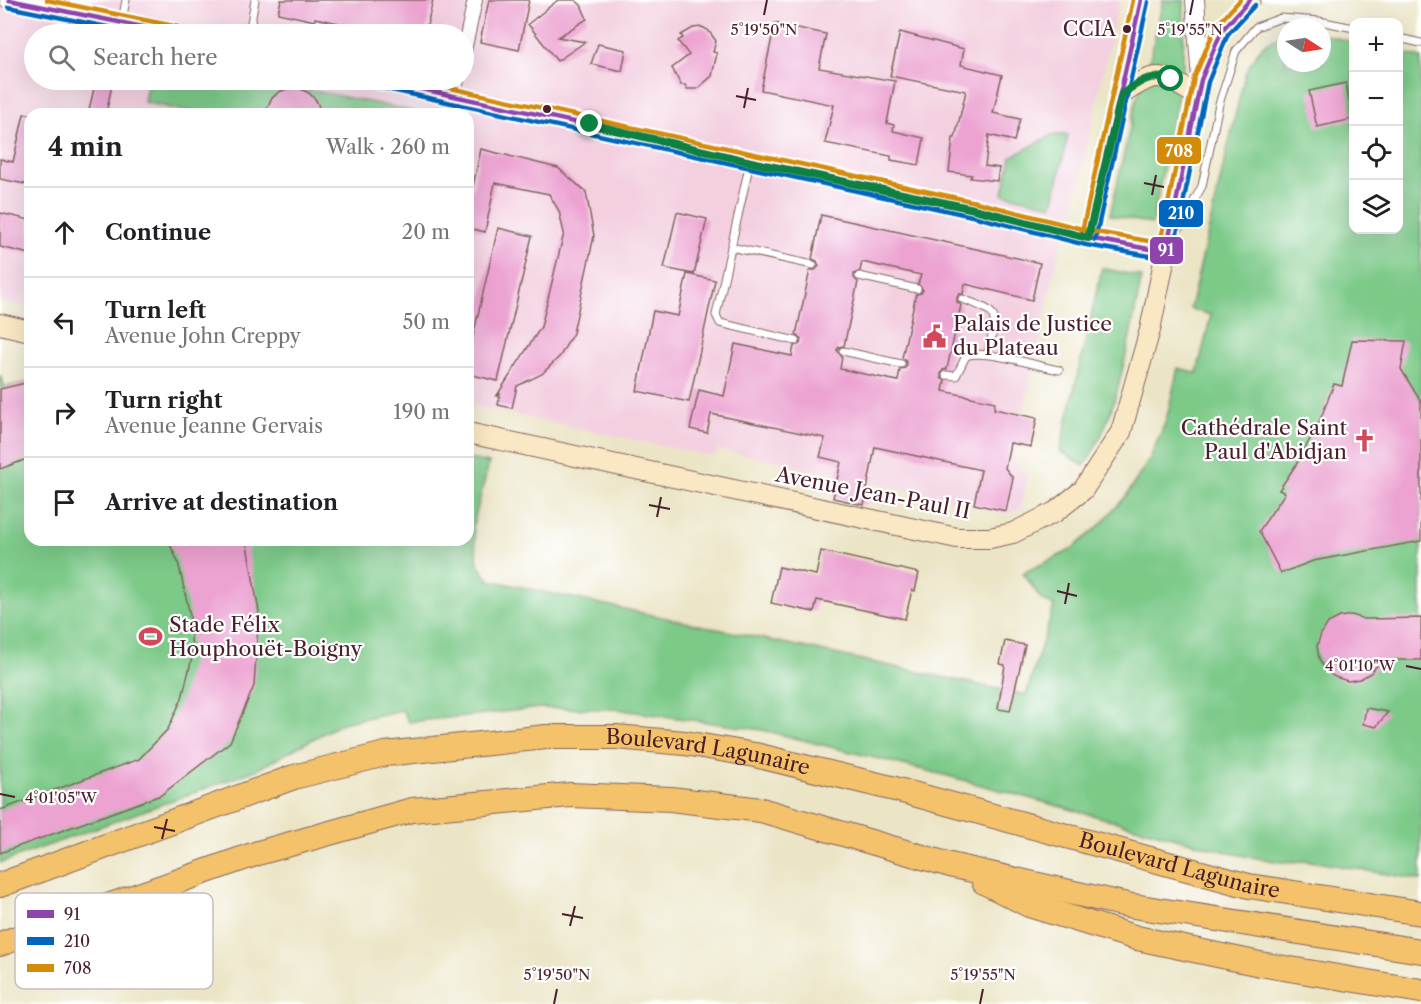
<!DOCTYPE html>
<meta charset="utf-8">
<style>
body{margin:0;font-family:"Libre Caslon Text",serif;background:#f2f2f2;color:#202124}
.controls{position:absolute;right:18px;top:18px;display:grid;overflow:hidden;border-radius:12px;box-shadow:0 6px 24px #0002}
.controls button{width:54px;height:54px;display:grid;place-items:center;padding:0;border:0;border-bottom:2px solid #e0e0e0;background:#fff;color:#202124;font:30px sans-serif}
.compass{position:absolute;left:1277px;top:18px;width:54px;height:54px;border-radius:50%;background:#fff;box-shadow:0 6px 24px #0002;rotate:102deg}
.stop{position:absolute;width:18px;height:18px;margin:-14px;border:4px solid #0b8043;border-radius:50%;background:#fff}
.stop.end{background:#0b8043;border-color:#fff;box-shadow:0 2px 6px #0008}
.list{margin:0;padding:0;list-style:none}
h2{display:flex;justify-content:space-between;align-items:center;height:78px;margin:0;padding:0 24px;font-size:26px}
h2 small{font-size:20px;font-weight:400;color:#757577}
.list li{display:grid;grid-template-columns:39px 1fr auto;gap:18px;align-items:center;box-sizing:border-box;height:90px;padding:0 24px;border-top:2px solid #e0e0e0}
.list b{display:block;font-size:22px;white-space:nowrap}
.list p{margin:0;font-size:20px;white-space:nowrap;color:#757577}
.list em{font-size:20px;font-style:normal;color:#757577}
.icon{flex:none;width:33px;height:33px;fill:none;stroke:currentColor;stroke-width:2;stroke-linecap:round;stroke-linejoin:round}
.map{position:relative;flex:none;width:1421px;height:1004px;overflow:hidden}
.search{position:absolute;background:#fff;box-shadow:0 6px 24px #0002;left:24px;top:24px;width:450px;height:66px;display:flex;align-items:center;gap:15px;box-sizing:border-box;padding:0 21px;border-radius:33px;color:#757577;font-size:22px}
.panel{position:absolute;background:#fff;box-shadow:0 6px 24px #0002;left:24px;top:108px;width:450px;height:438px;border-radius:18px}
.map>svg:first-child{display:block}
</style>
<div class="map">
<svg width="1421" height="1004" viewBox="0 0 1421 1004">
<rect width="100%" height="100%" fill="#fff"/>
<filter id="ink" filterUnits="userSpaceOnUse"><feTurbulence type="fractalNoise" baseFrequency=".0167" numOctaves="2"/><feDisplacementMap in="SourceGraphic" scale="12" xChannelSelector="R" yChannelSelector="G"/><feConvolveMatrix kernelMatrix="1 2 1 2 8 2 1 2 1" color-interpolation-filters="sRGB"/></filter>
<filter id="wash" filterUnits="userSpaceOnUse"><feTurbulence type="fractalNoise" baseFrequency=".008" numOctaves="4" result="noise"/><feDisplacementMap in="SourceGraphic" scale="24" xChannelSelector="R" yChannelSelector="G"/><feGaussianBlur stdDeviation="1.35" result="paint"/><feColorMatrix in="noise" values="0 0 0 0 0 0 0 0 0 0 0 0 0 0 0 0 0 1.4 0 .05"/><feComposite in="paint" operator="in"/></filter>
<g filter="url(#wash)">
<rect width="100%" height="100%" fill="#ebe5c6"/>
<path fill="#f3cfe0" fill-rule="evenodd" d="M 0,0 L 1119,0 L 1075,201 L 1058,256 L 1014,458 L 1027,477 L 1021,508 L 1008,514 L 874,482 L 869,506 L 833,498 L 838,475 L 717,449 L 715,457 L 468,405 L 468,114 L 30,114 L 30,308 L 0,301 ZM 34,34 L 464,34 L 464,80 L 34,80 Z"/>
<g fill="#7bc988" stroke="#62745a" stroke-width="1.5">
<path d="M 1163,0 L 1184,0 L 1183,71 L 1152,224 L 1110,215 L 1136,101 L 1149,63 Z"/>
<path d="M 1286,34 L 1286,63 L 1322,63 L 1322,34 L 1353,42 L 1354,230 L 1398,230 L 1399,52 L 1421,58 L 1421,880 L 1311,861 L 1280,862 L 1235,854 L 948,776 L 762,730 L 615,709 L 540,708 L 409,722 L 402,710 L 342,723 L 256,770 L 0,863 L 0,375 L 5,387 L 30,382 L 30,540 L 468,540 L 468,459 L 489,463 L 473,525 L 478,564 L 489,580 L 1026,695 L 1054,606 L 1041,599 L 1023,573 L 1069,551 L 1098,527 L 1126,496 L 1149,460 L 1166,421 L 1178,368 L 1197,373 L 1211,315 L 1190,309 L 1245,74 C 1256,53 1261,41 1286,34 Z"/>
<path d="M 148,80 L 262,80 L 423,113 L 320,114 C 316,100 313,94 299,88 L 267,114 L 197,114 L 144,102 Z"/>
<path d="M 1052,135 L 1068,135 L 1053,205 L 1003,194 L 1011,157 Z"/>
<path d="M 1102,268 L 1142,277 C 1128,340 1120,413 1084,466 L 1060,451 Z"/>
</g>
<g id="blocks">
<g fill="#eca3d1" fill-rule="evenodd">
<path d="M 281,0 L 433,0 L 425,34 L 385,34 L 385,33 L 315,18 L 315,21 L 278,13 Z"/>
<path d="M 489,0 L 529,0 L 519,50 L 480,42 Z"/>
<path d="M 558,0 L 575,0 L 581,5 L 587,19 L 558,37 L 585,42 L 557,61 L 528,24 Z"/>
<path d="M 775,23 L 826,34 L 819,68 L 895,81 L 887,123 L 894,125 L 893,131 L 924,138 L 919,165 L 891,160 L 891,156 L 825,143 L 834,105 L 761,90 Z"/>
<path d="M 702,27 L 708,30 L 716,41 L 713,52 L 717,53 L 712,76 L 697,89 L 687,89 L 685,85 L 681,85 L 672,68 L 689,55 L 678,41 L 683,38 L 681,35 L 693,28 Z"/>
<path d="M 900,32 L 964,49 L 961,65 L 1002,75 L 993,113 L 1020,119 L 1014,141 L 989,135 L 985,166 L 999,168 L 997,181 L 970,178 L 972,175 L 949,172 L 953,138 L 955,138 L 966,91 L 890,76 Z"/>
<path d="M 598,44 L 626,50 L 622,71 L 591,64 Z"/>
<path d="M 96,80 L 113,80 L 106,114 L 88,114 Z"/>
<path d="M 1346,83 L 1353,119 L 1317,127 L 1309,91 Z"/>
<path d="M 289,88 L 299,88 L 309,93 L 316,100 L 322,114 L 265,114 L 271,99 L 279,92 Z"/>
<path d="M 24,114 L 30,114 L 30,185 L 0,179 L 0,159 L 13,162 Z"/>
<path d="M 481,149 L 558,168 L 586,192 L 594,236 L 573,333 L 560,356 L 542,374 L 517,386 L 512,408 L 498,405 L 500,394 L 496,397 L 541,327 L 564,233 L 559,211 L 549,194 L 495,183 L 485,232 L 468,228 L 468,190 L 472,191 Z"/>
<path d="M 677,212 L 707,219 L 694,274 L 664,268 Z"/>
<path d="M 0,213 L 30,220 L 30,254 L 0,247 Z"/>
<path d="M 821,215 L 1040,263 L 1032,300 L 965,284 L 963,294 L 959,294 L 957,298 L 957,302 L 961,305 L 947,369 L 943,370 L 941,374 L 941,378 L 945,380 L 943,391 L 995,402 L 994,409 L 1037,418 L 1031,447 L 1010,443 L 1005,468 L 1013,478 L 1006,511 L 974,504 L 981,470 L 875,447 L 864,505 L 833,498 L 841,462 L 820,457 L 825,438 L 711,414 L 707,433 L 690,429 L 699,390 L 724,396 L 735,344 L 792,356 L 794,346 L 800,344 L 801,339 L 796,335 L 810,270 L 815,270 L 819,266 L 817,261 L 812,259 ZM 862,262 L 921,275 L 918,284 L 923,290 L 921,293 L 916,294 L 902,358 L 905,360 L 907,365 L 905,368 L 900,369 L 898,381 L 840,369 L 842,357 L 837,350 L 839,347 L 844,346 L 858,282 L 854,278 L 854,274 L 860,271 Z"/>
<path d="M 498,228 L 532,236 L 498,381 L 468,374 L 468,344 L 471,345 Z"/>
<path d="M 687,274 L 715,280 L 689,402 L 637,391 L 653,311 L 678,316 Z"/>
<path d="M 1352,340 L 1406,341 L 1401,369 L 1421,402 L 1421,541 L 1313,561 L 1281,573 L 1259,531 L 1285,493 L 1279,490 L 1299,460 L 1320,420 L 1334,384 L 1342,386 Z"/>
<path d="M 30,382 L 30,458 L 0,469 L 0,389 Z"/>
<path d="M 168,540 L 246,540 L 259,612 L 254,686 L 230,742 L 161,795 L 0,853 L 0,810 L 139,759 L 168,729 L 182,698 L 192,658 L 190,615 L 178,562 Z"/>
<path d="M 821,551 L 919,573 L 915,591 L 912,590 L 905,619 L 817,600 L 814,612 L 771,603 L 779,567 L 816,575 Z"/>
<path d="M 1352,615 L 1364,619 L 1421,618 L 1421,660 L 1390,660 L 1379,663 L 1371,673 L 1360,679 L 1348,681 L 1335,677 L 1325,670 L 1319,658 L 1317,646 L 1321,634 L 1328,623 L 1340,617 Z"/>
<path d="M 1005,641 L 1025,645 L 1010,711 L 998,709 L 1005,665 L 1000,664 Z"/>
<path d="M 1366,708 L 1388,712 L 1376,727 L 1363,724 Z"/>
</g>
</g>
</g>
<g filter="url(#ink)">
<use href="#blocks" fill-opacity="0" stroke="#826461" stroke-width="1.5"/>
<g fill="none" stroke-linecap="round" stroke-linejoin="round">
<defs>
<g id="service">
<path d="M 122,21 L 126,0"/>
<path d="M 249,34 L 255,0"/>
<path d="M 1398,38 L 1421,43"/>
<path d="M 750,162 L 716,315 L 720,323 L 796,341"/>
<path d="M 1179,229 L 1202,186 L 1219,104 L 1236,51 L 1256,27 L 1281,18 L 1319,21 L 1354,28"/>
<path d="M 731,247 L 813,265"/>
<path d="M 859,276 L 917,289"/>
<path d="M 962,299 C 1003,313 996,314 988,353"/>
<path d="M 843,351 L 901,364"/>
<path d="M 946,375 L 956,376 L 966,356 C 984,349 1038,366 1059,370"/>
</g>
<g id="minor">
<path d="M 464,51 L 475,0"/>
<path d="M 450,114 L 457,80"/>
</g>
<g id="tertiary">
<path d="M 9,0 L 178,34"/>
<path d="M 1195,0 L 1201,80"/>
<path d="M 380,80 L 974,209 L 1088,238 L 1166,252"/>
<path d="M 1088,238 L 1141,0"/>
</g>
<g id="secondary">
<path d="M 1122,94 C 1160,68 1160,74 1198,96"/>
<path d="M 0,324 L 30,331"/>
<path d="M 468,433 L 957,538 L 990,538 L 1013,533 L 1055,512 L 1083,490 L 1121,432 L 1150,330 L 1201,80 L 1222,30 L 1250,0"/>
</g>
<g id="trunk">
<path d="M 984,882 L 1029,905 L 1137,938 L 1260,964 L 1421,991"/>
<path id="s1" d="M 0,885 L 294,777 L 385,754 L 546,737 L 616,737 L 685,743 L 755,755 L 895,789 L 1249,886 L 1421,913"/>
<path d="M 0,944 L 258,853 L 412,810 L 570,795 L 671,799 L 761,810 L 950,865 L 1127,905 L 1421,951"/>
</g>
</defs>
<use href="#service" stroke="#826461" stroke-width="9"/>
<use href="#minor" stroke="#826461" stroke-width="16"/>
<use href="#tertiary" stroke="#826461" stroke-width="20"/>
<use href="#secondary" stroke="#826461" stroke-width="22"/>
<use href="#trunk" stroke="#826461" stroke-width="26"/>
<use href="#service" stroke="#fff" stroke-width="7"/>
<use href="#minor" stroke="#fff" stroke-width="14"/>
<use href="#tertiary" stroke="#fff" stroke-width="18"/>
<use href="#secondary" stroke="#fae7c3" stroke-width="20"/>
<use href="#trunk" stroke="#f3c26a" stroke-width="24"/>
<defs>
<g id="bus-1">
<path d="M 9,0 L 178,34"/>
<path d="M 380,80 L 974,209 L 1088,238 L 1166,252 L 1201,80 L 1222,30 L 1250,0"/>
<path d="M 1088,238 L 1141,0"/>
</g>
<g id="bus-2">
<path d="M 8,7 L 142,34"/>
<path d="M 378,87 L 972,216 L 1086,245 L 1167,259 L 1173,253 L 1208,82 L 1228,34 L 1255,5"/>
<path d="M 1095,240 L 1148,2"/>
</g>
<g id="bus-3">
<path d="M 47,0 L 179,27"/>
<path d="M 413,80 L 976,202 L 1090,231 L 1160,243 L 1194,78 L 1216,26 L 1240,0"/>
<path d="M 1081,236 L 1133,0"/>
</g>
</defs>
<use href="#bus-1" stroke="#fff" stroke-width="9"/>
<use href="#bus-2" stroke="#fff" stroke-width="9"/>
<use href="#bus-3" stroke="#fff" stroke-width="9"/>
<use href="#bus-1" stroke="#8e44ad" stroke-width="4.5"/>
<use href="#bus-2" stroke="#0065bd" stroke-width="4.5"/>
<use href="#bus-3" stroke="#d48b09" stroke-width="4.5"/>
</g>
</g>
<g fill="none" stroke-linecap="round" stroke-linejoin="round" filter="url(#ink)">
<path stroke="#0b8043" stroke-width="8" d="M 590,124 L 750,162 L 974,209 L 1088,238 L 1122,94 C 1141,81 1148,74 1171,79"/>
</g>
<path fill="none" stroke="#4a1f2b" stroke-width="2" d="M 764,15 L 767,0M 1190,15 L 1193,0M 736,96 L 756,100M 744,108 L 748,88M 1144,183 L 1164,187M 1152,195 L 1156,175M 649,505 L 670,509M 657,517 L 661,497M 1057,591 L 1077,596M 1065,604 L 1069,583M 1406,666 L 1421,669M 0,794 L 15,797M 154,827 L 175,831M 162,839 L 167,819M 562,914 L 583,918M 570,926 L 575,906M 554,1004 L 557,989M 980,1004 L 983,989"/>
<defs>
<symbol id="civic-bare" viewBox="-9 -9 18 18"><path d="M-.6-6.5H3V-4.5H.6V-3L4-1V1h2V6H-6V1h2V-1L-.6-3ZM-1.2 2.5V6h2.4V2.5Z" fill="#d1495b" stroke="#fff" stroke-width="2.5" paint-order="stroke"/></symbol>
<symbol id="church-bare" viewBox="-9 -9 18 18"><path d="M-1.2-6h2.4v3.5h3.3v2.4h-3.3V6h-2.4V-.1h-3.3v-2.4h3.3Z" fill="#d1495b" stroke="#fff" stroke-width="2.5" paint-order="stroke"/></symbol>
<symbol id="stadium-bare" viewBox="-9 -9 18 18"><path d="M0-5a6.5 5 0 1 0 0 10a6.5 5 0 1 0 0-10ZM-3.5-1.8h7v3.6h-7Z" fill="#d1495b" stroke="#fff" stroke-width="2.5" paint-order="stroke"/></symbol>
</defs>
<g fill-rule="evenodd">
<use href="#civic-bare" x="918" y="320" width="33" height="33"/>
<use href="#church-bare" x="1348" y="424" width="33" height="33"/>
<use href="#stadium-bare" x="134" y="620" width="33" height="33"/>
</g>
<g fill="#4a1f2b" stroke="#fff" stroke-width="2">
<circle cx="1127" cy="29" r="5"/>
<circle cx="547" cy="109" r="5"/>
</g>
<g text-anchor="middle" stroke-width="4.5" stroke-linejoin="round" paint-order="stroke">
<g font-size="20" fill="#4a1f2b" stroke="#fff" text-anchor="end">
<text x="1116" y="36">CCIA</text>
</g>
<g font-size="21" fill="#4a1f2b" stroke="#fff" text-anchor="start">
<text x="953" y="331">Palais de Justice<tspan x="953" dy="24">du Plateau</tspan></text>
<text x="1347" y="435" text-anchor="end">Cathédrale Saint<tspan x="1347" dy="24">Paul d'Abidjan</tspan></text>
<text x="169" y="632">Stade Félix<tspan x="169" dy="24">Houphouët-Boigny</tspan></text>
</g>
<g font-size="21" fill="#4a1f2b" stroke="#fff">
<text transform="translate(873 493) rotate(11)" y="7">Avenue Jean-Paul II</text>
<text dy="7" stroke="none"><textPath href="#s1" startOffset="732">Boulevard Lagunaire</textPath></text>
<text dy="7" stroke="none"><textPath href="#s1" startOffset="1218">Boulevard Lagunaire</textPath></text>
</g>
</g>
<rect x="15" y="893" width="198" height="96" rx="9" fill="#fff" stroke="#c9bcbf" stroke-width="1.5"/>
<rect x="27" y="910" width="27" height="8" fill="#8e44ad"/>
<rect x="27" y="937" width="27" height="8" fill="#0065bd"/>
<rect x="27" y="964" width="27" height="8" fill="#d48b09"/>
<g font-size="16" fill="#4a1f2b">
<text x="64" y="920">91</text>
<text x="64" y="947">210</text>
<text x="64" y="974">708</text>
</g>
<g font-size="15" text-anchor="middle" fill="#4a1f2b" stroke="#fff" stroke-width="4.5" stroke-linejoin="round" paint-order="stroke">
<text x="764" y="35">5°19'50"N</text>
<text x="1190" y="35">5°19'55"N</text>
<text x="1360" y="671">4°01'10"W</text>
<text x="61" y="803">4°01'05"W</text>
<text x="557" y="980">5°19'50"N</text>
<text x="983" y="980">5°19'55"N</text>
</g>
<g stroke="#fff" stroke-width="2">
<rect x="1156" y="136" width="46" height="29" rx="6" fill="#d48b09"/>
<rect x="1158" y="199" width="46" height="29" rx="6" fill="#0065bd"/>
<rect x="1149" y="236" width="35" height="29" rx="6" fill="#8e44ad"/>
</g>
<g font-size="16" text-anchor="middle" font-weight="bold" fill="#fff">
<text x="1179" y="157">708</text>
<text x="1181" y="219">210</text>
<text x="1166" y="256">91</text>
</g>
</svg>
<div class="controls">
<button>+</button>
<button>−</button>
<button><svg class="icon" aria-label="locate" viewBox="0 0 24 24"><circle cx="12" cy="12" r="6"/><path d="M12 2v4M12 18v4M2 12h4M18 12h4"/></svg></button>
<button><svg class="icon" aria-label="layers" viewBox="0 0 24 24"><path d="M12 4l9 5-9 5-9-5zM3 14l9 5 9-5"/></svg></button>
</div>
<svg class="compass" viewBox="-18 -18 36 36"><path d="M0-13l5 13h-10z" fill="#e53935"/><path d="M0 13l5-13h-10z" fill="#757577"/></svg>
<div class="stop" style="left:1171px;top:79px"></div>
<div class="stop end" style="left:590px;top:124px"></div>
<div class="search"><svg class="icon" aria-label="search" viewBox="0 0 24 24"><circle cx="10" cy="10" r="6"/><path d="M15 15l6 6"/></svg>Search here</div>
<section class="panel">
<h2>4 min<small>Walk · 260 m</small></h2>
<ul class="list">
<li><svg class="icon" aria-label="ahead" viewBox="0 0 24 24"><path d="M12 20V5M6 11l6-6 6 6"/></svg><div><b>Continue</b></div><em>20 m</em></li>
<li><svg class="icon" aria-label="left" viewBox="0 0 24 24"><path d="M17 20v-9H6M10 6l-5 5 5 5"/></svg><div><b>Turn left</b><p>Avenue John Creppy</p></div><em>50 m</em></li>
<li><svg class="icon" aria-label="right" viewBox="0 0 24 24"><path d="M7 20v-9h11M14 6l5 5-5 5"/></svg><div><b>Turn right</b><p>Avenue Jeanne Gervais</p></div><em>190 m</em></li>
<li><svg class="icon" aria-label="arrive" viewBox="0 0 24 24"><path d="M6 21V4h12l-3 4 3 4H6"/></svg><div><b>Arrive at destination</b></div></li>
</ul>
</section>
</div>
